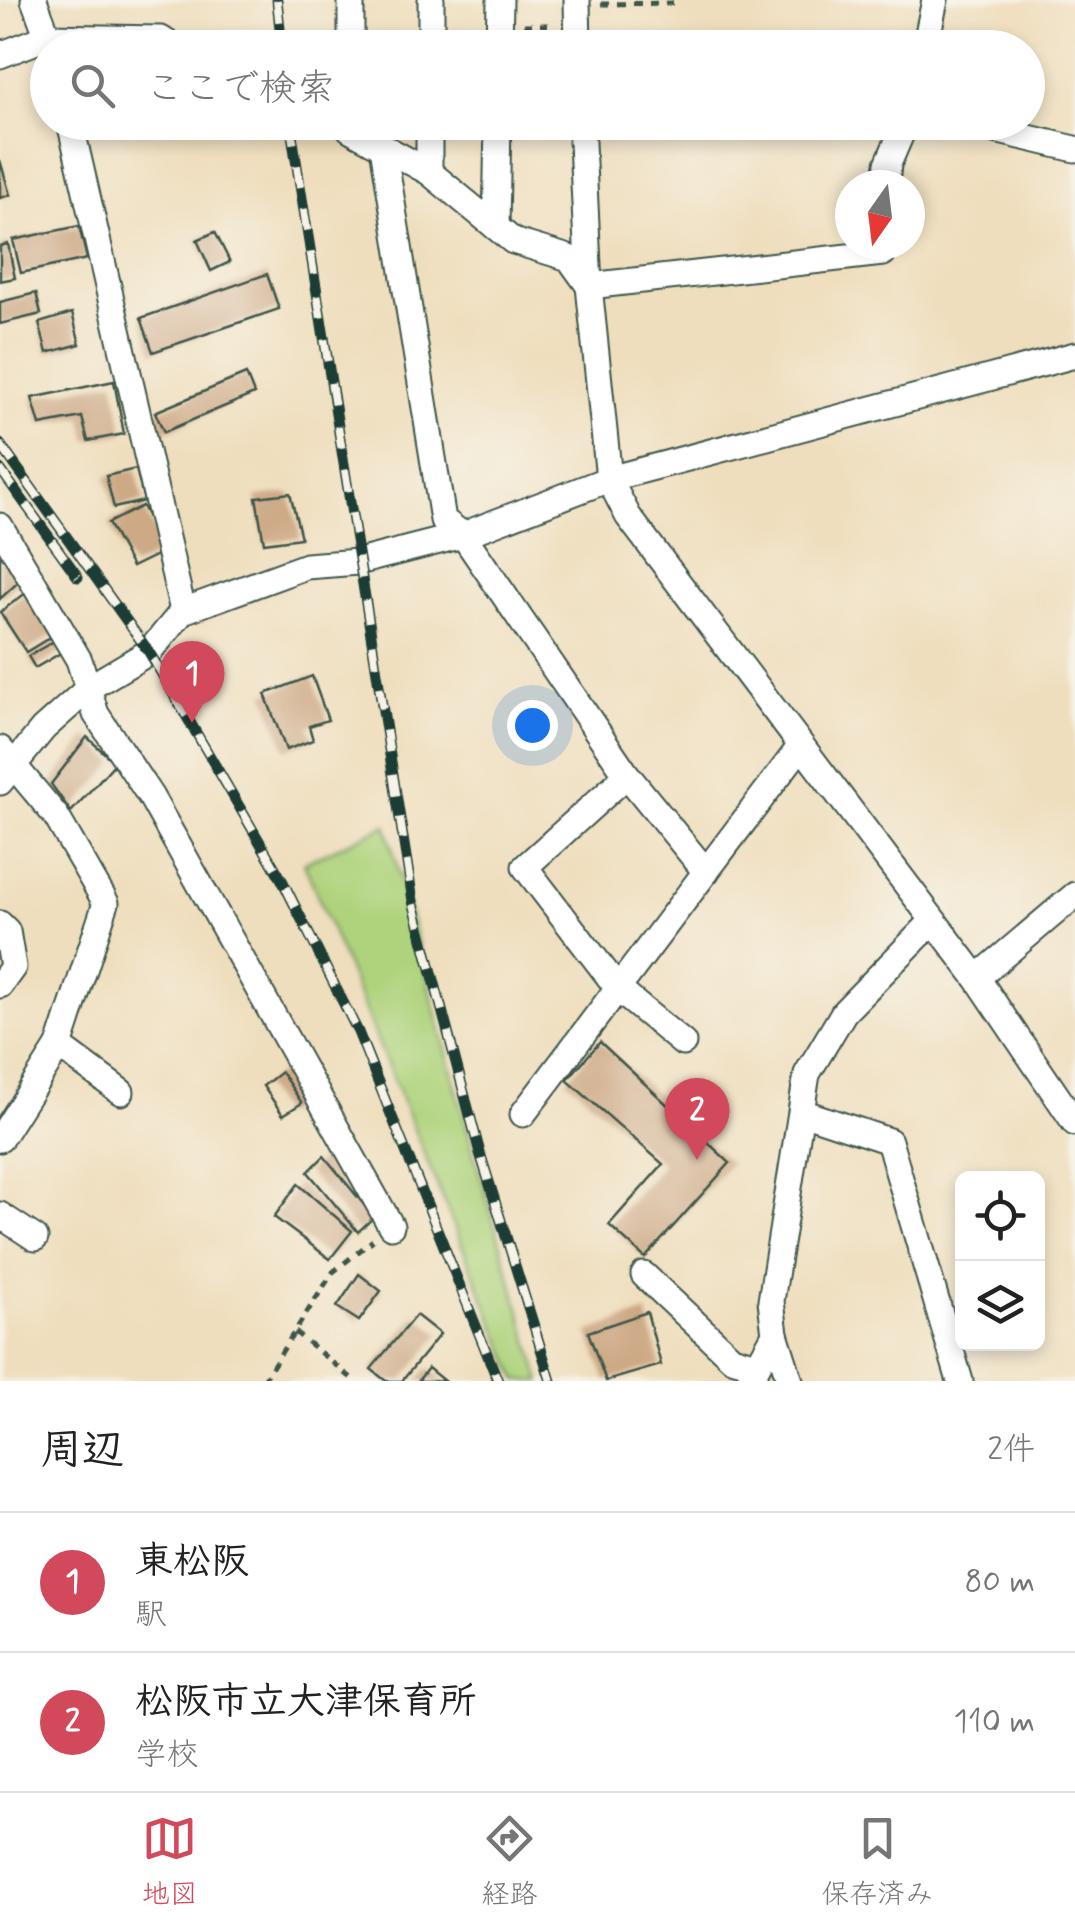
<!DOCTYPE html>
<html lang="ja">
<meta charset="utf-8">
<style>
body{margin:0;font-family:Mynerve,"Klee One",sans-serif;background:#f2f2f2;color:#222}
.controls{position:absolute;right:30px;bottom:30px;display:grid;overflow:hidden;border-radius:15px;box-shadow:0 5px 15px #0003}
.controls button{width:90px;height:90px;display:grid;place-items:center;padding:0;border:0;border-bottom:2px solid #e0e0e0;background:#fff;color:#222;font:50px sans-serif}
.compass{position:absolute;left:835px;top:170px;width:90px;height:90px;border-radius:50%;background:#fff;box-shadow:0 5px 15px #0003;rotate:194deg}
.you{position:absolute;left:532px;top:725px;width:35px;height:35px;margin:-25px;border:8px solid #fff;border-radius:50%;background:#1a73e8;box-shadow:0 0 0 15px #1a73e833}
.badge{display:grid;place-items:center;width:65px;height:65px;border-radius:50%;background:#d1495b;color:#fff;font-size:32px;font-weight:700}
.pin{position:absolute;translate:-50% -82px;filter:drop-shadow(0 2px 5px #0008)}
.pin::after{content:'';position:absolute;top:52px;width:35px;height:30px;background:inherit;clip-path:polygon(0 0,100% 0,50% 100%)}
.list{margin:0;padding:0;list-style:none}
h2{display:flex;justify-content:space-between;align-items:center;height:130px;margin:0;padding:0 40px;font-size:42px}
h2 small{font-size:32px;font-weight:400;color:#767676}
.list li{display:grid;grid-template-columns:65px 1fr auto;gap:30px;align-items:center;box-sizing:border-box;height:140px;padding:0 40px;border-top:2px solid #e0e0e0}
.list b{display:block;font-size:38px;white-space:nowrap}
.list p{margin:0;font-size:32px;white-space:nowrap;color:#767676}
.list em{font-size:32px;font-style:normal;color:#767676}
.icon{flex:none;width:55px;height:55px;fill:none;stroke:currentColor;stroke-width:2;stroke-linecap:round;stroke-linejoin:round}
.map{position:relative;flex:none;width:1075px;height:1381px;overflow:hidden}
.search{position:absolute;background:#fff;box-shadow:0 5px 15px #0003;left:30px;right:30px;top:30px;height:110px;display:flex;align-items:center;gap:25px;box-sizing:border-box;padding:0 35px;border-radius:55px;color:#767676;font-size:38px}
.sheet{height:410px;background:#fff}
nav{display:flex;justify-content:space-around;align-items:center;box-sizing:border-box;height:140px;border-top:2px solid #e0e0e0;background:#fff;font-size:28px;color:#767676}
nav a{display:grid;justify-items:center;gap:5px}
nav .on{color:#d1495b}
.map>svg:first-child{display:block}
</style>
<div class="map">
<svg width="1075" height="1381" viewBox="0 0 1075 1381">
<rect width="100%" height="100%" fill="#f7f3e8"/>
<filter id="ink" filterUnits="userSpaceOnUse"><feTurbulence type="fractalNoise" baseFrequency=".01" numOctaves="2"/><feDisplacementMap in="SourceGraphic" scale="20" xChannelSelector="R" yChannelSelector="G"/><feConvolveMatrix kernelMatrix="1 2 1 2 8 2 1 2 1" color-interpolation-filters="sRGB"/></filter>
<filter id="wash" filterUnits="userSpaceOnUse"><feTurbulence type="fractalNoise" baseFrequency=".0048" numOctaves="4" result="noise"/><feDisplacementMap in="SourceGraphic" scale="40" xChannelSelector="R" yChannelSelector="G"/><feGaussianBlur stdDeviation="2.25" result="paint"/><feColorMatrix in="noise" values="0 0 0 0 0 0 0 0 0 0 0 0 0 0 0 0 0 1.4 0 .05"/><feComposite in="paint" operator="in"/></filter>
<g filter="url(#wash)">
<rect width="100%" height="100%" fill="#efdebd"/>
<path fill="#aed37c" stroke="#668858" stroke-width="2.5" d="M 386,825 L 475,1158 L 541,1381 L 518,1381 L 304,863 Z"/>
<g id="blocks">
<g fill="#cda985">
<path d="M 0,160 L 10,195 L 0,198 Z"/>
<path d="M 79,226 L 87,259 L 21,273 L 13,240 Z"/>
<path d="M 215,232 L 230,262 L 211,271 L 197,240 Z"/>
<path d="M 8,244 L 15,278 L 0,281 L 0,246 Z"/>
<path d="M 267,274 L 279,309 L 153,352 L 141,318 Z"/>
<path d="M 36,293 L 41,314 L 0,324 L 0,302 Z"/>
<path d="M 72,313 L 80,344 L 47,353 L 39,323 Z"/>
<path d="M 246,374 L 254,394 L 164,432 L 155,412 Z"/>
<path d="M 114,381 L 124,434 L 88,441 L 82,417 L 40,425 L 32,398 Z"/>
<path d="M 136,469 L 144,501 L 114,508 L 106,476 Z"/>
<path d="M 290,493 L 301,538 L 264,543 L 256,497 Z"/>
<path d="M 142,506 L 165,551 L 132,567 L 108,523 Z"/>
<path d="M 5,551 L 26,575 L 0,599 L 0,556 Z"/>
<path d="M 30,590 L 57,633 L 26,652 L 0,612 Z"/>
<path d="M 58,639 L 64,651 L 35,668 L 28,656 Z"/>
<path d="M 312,676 L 328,720 L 309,726 L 313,740 L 286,750 L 265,694 Z"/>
<path d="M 87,737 L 115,763 L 71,812 L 51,784 Z"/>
<path d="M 600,1042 L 730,1163 L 645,1258 L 609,1225 L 663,1164 L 567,1080 Z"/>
<path d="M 281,1072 L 302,1103 L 283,1115 L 263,1086 Z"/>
<path d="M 324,1156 L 374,1217 L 358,1232 L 308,1172 Z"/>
<path d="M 298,1184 L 352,1231 L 330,1259 L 274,1217 Z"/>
<path d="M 359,1274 L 381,1291 L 359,1321 L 337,1307 Z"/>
<path d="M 647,1312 L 661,1365 L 606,1381 L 588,1332 Z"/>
<path d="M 416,1315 L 440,1334 L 402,1381 L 386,1381 L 371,1369 Z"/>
<path d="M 428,1368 L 444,1381 L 418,1381 Z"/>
</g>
</g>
</g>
<g filter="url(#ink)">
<use href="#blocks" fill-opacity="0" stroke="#3e5549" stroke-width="2.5"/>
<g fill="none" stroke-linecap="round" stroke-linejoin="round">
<defs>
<g id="minor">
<path d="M 34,0 L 52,48"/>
<path d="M 431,0 L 431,48"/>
<path d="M 577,0 L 578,48"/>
<path d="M 351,48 L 351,0"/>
<path d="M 499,48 L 500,0"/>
<path d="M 925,48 L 935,0"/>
<path d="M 0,55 L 47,37 L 161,39 L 175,48"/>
<path d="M 70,122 L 183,611"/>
<path d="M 350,122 L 350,129 L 429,172 L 513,241 L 569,258 L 589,286"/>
<path d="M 581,122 L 589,286 L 609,479 L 628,516 L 977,978 L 1075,1123"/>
<path d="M 961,122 L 1075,149"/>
<path d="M 383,147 L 443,520 L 463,535 L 627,775 L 525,867 L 620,991 L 683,1043"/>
<path d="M 429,172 L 429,122"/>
<path d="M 886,185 L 888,164 L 906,122"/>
<path d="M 496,227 L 498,122"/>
<path d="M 589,286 L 883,253 L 883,245"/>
<path d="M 0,526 L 79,660 L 96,714 L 151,797 L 391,1226"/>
<path d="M 0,749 L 56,816 L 106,903 L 59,1046"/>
<path d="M 627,775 L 706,872"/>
<path d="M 0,782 L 43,729 L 90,687 L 149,652 L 183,611 L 306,566 L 358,562 L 463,535 L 609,479 L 1075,355"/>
<path d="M 0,924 L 7,931 L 13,967 L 0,985"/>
<path d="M 977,978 L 1075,895"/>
<path d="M 802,1112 L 889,1141 L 960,1381"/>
<path d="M 523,1114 L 800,747"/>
<path d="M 0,1139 L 59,1046 L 121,1092"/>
<path d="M 0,1215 L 35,1238"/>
<path d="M 644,1275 L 732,1358 L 756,1365"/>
<path d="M 775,1334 L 790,1381"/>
<path d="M 749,1381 L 775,1334 L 771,1301 L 807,1074 L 844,1012 L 932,922"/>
</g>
</defs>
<use href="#minor" stroke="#3e5549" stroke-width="29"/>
<g stroke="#3e5549" stroke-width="5" stroke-dasharray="8 8" stroke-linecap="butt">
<path d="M 601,4 L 678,3"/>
<path d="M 524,25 L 553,25"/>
<path d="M 295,1332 L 355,1381"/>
<path d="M 263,1381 L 333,1272 L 373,1240"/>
</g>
<use href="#minor" stroke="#fff" stroke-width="25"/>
<defs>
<g id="rail">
<path d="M 277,0 L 282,48"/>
<path d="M 290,122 L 413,901 L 480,1153 L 551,1381"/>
<path d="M 0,444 L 149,652 L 282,880 L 358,1032 L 498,1381"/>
<path d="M 0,469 L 78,577"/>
</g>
</defs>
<use href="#rail" stroke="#1f3d34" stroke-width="11"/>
<use href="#rail" stroke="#f7f3e8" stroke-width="8" stroke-dasharray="22" stroke-linecap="butt"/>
</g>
</g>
</svg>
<div class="controls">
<button><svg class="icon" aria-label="locate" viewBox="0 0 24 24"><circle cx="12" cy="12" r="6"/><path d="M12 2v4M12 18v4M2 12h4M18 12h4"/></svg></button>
<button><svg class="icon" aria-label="layers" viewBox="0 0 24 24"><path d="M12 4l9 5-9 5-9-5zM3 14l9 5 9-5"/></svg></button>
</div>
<svg class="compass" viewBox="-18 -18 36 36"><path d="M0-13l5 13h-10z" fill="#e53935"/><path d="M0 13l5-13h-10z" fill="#767676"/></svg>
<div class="you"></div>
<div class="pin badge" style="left:192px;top:723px">1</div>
<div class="pin badge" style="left:697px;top:1160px">2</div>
<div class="search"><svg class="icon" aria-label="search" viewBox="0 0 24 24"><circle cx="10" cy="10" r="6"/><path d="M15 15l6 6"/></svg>ここで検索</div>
</div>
<section class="sheet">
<h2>周辺<small>2件</small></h2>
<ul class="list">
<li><span class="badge">1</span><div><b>東松阪</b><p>駅</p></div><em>80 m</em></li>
<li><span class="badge">2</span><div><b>松阪市立大津保育所</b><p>学校</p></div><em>110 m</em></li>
</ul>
</section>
<nav>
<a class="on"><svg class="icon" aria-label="map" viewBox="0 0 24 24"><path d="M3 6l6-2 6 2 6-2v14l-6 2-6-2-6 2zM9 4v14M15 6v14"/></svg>地図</a>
<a><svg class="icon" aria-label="directions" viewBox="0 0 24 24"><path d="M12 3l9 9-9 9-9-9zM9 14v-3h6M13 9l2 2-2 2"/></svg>経路</a>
<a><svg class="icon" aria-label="saved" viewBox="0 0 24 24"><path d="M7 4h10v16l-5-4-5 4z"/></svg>保存済み</a>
</nav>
